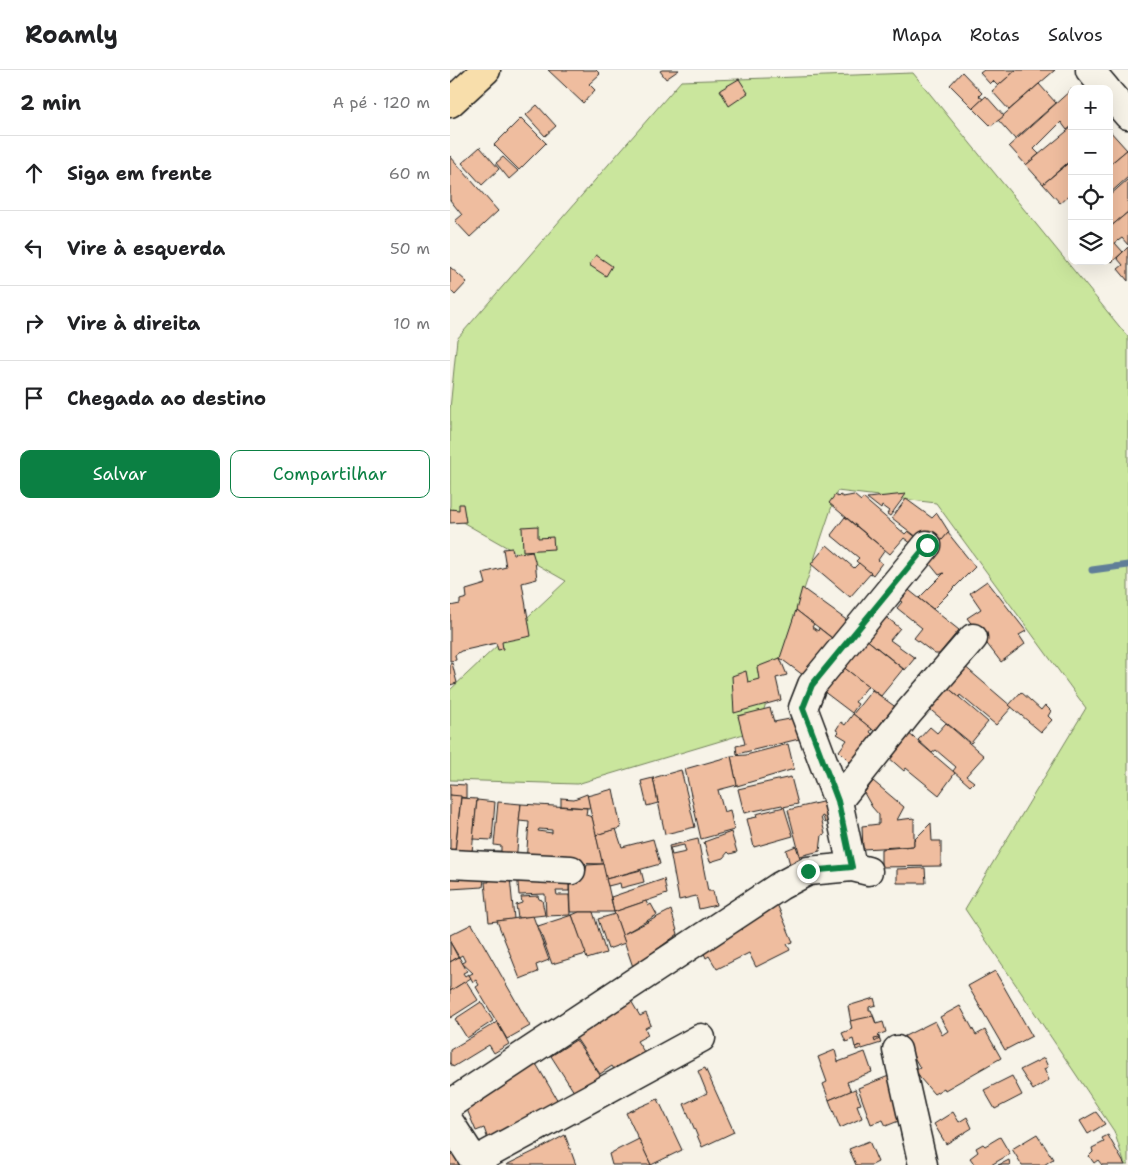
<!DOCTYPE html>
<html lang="pt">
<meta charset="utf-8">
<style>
body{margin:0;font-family:"Shantell Sans",sans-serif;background:#f2f2f2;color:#202124}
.controls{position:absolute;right:15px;top:15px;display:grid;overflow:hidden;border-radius:10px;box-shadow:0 5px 20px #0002}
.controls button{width:45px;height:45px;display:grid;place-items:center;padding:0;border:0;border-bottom:1px solid #e0e0e0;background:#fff;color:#202124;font:25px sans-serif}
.stop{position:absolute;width:15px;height:15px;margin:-11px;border:4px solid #0b8043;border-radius:50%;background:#fff}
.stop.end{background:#0b8043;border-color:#fff;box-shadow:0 1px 5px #0008}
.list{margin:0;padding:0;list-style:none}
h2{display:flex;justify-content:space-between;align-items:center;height:65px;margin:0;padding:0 20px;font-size:21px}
h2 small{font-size:16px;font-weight:400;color:#757577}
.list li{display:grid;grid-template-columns:32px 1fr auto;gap:15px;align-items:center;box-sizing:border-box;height:75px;padding:0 20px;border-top:1px solid #e0e0e0}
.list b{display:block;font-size:19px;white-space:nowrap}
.list em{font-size:16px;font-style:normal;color:#757577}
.actions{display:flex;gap:10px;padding:15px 20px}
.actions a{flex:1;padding:11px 0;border:1px solid #0b8043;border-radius:10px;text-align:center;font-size:18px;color:#0b8043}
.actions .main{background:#0b8043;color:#fff}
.icon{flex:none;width:28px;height:28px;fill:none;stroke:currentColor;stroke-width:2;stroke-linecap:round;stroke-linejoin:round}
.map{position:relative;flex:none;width:678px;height:1095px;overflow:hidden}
header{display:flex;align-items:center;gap:30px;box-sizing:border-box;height:70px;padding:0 25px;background:#fff;border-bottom:1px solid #e0e0e0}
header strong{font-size:24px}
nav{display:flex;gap:28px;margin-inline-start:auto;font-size:18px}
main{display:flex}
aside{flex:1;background:#fff}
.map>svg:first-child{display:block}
</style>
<header>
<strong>Roamly</strong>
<nav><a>Mapa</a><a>Rotas</a><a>Salvos</a></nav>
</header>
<main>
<aside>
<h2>2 min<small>A pé · 120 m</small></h2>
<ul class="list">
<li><svg class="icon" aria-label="ahead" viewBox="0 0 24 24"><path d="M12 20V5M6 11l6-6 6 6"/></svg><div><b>Siga em frente</b></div><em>60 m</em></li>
<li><svg class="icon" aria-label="left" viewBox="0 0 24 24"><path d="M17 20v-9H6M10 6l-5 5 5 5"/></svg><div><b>Vire à esquerda</b></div><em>50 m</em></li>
<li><svg class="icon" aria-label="right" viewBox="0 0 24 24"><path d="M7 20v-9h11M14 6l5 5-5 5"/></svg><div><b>Vire à direita</b></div><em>10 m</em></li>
<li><svg class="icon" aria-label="arrive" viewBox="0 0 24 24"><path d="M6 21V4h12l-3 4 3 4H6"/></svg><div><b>Chegada ao destino</b></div></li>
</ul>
<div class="actions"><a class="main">Salvar</a><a>Compartilhar</a></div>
</aside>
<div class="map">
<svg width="678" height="1095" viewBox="0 0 678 1095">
<rect width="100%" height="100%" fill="#f7f3e8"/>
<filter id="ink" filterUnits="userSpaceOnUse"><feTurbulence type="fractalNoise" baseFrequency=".02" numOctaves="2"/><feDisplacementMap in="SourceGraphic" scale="10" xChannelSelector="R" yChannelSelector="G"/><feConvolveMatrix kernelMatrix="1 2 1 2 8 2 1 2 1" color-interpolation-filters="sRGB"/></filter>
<g filter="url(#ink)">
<path fill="#cae69d" stroke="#73815c" d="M 463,3 L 678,267 L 678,1095 L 675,1095 L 664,1061 L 515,839 L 636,638 L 486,433 L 387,421 L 307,660 L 127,714 L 0,710 L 0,620 L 116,511 L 0,445 L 0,339 L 7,269 L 231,11 Z"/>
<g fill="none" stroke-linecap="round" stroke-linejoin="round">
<path stroke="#607e98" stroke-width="7" d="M 642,500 L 678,495"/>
</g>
<g fill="#efbd9f" stroke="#1c1c1c" fill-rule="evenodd">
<path d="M 98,0 L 146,0 L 150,4 L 139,14 L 145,20 L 133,33 Z"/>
<path d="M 212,0 L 229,0 L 216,9 L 210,1 Z"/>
<path d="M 534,0 L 566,0 L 548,16 L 543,11 L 540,14 L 530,3 Z"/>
<path d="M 566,0 L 605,0 L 559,40 L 542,21 Z"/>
<path d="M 512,2 L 532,23 L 529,26 L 533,29 L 523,38 L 500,15 Z"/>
<path d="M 289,9 L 298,23 L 279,36 L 270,20 Z"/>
<path d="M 589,14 L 606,33 L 565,69 L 548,50 Z"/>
<path d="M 622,19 L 622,56 L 617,60 L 611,52 L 584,79 L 589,84 L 576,95 L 559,76 Z"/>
<path d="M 536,26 L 554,46 L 541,56 L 523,38 Z"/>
<path d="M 87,35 L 106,56 L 95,66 L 76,45 Z"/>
<path d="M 71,48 L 96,73 L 69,100 L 44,75 Z"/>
<path d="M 622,57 L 622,89 L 593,114 L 576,95 Z"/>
<path d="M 659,60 L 677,80 L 659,95 Z"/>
<path d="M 30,77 L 49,99 L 32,115 L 12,93 Z"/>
<path d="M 678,79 L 678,107 L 659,124 L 659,95 Z"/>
<path d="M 0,86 L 48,141 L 20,167 L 5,151 L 12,145 L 0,130 Z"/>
<path d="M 53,87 L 68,101 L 59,109 L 46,93 Z"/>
<path d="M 622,90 L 622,123 L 610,133 L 593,114 Z"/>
<path d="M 678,109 L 678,142 L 659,158 L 659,126 Z"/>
<path d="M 678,142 L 678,175 L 672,168 L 665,173 L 673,182 L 662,192 L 659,189 L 659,158 Z"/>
<path d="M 678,177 L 678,211 L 668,199 L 673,195 L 667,188 Z"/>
<path d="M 146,185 L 162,196 L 156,206 L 139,195 Z"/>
<path d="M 0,197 L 17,212 L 5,225 L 0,220 Z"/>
<path d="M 456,424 L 440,446 L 437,444 L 439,441 L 432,436 L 431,439 L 417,428 Z"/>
<path d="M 385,425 L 388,427 L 390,425 L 393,427 L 404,425 L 411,431 L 413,428 L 455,464 L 458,461 L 467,468 L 462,474 L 454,468 L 440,484 L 379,433 Z"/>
<path d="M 456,429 L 482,448 L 487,443 L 499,462 L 484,480 L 442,448 Z"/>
<path d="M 9,434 L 13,434 L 16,452 L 0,453 L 0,439 L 9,440 Z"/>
<path d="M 395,447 L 435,480 L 428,490 L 432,493 L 423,505 L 406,491 L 409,488 L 381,465 Z"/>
<path d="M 88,456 L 88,468 L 103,467 L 104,479 L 73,481 L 72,457 Z"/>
<path d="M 498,463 L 525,497 L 483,539 L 469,528 L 494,503 L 489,505 L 476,489 Z"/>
<path d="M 377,475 L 404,498 L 409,493 L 421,503 L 400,527 L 361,494 Z"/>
<path d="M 62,478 L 63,484 L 82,481 L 85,491 L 87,509 L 72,513 L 81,566 L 52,572 L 53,579 L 48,580 L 46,573 L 11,581 L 5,585 L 6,590 L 0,591 L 0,536 L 10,534 L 10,530 L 17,528 L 16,520 L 36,514 L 33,503 L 56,497 L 53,479 Z"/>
<path d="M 537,511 L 576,561 L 569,565 L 575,574 L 551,592 L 517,548 L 531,539 L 520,523 Z"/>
<path d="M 455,517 L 509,560 L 489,584 L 485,584 L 464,568 L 472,558 L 447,538 L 452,532 L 447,528 Z"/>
<path d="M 352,518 L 402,554 L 386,571 L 346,540 Z"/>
<path d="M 346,540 L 364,554 L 362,557 L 368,561 L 369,558 L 383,569 L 357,608 L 330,588 Z"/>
<path d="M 434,545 L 450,558 L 440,570 L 465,588 L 455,600 L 416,569 Z"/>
<path d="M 416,569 L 453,599 L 431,626 L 393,597 Z"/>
<path d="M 330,588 L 337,605 L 326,608 L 331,630 L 284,643 L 282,606 L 296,601 L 298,612 L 309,609 L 307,597 Z"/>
<path d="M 2,593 L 7,613 L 0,615 L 0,594 Z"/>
<path d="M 513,595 L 562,637 L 546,655 L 510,625 L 509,627 L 495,615 Z"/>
<path d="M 392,596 L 418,616 L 405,632 L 408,634 L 402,643 L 373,621 Z"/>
<path d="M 496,616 L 538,652 L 521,673 L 477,637 Z"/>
<path d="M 422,620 L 447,638 L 428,664 L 403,644 Z"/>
<path d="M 571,622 L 591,640 L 595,635 L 601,641 L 598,646 L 602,650 L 591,662 L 559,635 Z"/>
<path d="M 320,638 L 324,652 L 345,648 L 349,669 L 287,684 L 286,676 L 295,674 L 288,646 Z"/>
<path d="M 403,644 L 422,659 L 420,662 L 427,668 L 405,697 L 389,681 L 397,670 L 387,664 L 389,662 L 386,660 L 391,652 L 395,655 Z"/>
<path d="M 496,653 L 534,686 L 516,706 L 524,712 L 520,716 L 503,701 L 506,697 L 486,680 L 482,683 L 468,670 L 480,657 L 487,663 Z"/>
<path d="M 457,662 L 505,703 L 489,725 L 456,698 L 454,701 L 438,687 Z"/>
<path d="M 338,674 L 344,699 L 287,716 L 281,686 L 296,685 Z"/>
<path d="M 281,686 L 287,715 L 268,720 L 274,742 L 280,740 L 284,760 L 251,769 L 235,699 Z"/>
<path d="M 231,700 L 245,757 L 215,764 L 203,708 Z"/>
<path d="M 341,707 L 348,734 L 333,737 L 332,735 L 294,743 L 288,719 Z"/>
<path d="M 203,708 L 208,733 L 197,736 L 191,711 Z"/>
<path d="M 423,711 L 454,737 L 447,750 L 464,748 L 464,776 L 413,779 L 412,756 L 429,754 L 429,745 L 422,737 L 414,723 Z"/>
<path d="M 0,714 L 16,715 L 16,728 L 0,725 Z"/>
<path d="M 163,719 L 171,758 L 146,765 L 137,726 Z"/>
<path d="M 137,724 L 140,738 L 111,736 L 111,728 L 124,729 Z"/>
<path d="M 0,725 L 11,726 L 5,782 L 0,788 Z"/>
<path d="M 11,728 L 27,729 L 22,782 L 5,782 Z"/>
<path d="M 27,730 L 45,732 L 42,770 L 23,769 Z"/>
<path d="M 376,731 L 382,748 L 375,753 L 373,746 L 371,747 L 375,764 L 372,765 L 370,781 L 350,786 L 338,740 Z"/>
<path d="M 48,732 L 71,734 L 66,792 L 43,791 L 43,781 L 51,781 L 51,776 L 44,775 Z"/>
<path d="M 71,734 L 137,738 L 136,745 L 142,747 L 153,794 L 76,792 L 79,752 L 69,751 ZM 89,759 L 102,760 L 102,763 L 88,761 Z"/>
<path d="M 334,737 L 343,766 L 304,777 L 297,749 L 307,747 L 306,744 Z"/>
<path d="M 481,753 L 482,771 L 491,771 L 491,796 L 431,797 L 431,779 L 464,776 L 464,770 Z"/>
<path d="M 166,759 L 172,777 L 203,769 L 210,794 L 156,809 L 146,765 Z"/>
<path d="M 281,762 L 287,782 L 280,784 L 278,782 L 273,788 L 260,792 L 254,772 Z"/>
<path d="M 248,769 L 258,821 L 263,821 L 266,835 L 249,839 L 246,826 L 229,830 L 219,776 ZM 234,775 L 236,782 L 222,785 L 220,778 Z"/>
<path d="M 346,776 L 352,794 L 341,798 L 336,780 Z"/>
<path d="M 153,794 L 164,842 L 120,842 L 119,803 L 135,803 L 137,795 Z"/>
<path d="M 0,797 L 35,802 L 33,817 L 0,819 Z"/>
<path d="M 475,798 L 476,813 L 447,813 L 447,799 Z"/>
<path d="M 191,800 L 194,812 L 171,818 L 170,813 L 158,816 L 156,809 Z"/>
<path d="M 67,802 L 119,803 L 119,821 L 106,821 L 107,825 L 119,825 L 120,845 L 96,846 L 95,824 L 69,825 Z"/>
<path d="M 60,807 L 64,849 L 39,852 L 35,812 L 39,812 L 38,809 Z"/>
<path d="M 214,809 L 217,824 L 164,842 L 161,827 Z"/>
<path d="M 88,826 L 89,829 L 92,830 L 95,845 L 68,848 L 66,835 L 72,833 L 71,827 Z"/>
<path d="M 196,831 L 198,836 L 201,834 L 207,845 L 172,865 L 164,842 Z"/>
<path d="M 327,834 L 343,872 L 337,874 L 340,880 L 306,897 L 299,883 L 267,899 L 259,886 L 256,888 L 253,881 Z"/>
<path d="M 221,840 L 228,864 L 183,897 L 172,865 Z"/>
<path d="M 129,842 L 143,842 L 156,883 L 137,889 L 122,845 Z"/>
<path d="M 165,844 L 175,873 L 158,879 L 148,849 Z"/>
<path d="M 122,845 L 136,884 L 102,894 L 88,856 Z"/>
<path d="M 83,846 L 99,890 L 86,895 L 88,902 L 70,909 L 47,851 Z"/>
<path d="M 22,854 L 80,956 L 57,969 L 26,917 L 29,915 L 26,910 L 23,912 L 19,905 L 23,903 L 12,893 L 15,891 L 12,885 L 9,887 L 0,872 L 0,865 Z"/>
<path d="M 0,872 L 8,887 L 0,892 Z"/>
<path d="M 9,887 L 17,901 L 13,903 L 15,906 L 18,904 L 21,908 L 0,921 L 0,892 Z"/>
<path d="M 545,901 L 582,966 L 555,980 L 518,916 Z"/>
<path d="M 16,911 L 28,930 L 0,948 L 0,921 Z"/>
<path d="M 424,928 L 426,935 L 419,937 L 419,940 L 421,940 L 425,950 L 430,971 L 406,980 L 398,936 Z"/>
<path d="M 180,929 L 190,946 L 196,943 L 201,955 L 195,958 L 198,965 L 187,971 L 204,997 L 189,1005 L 179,990 L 175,992 L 184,1007 L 176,1011 L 167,996 L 164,999 L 162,996 L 150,1004 L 126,968 L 134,963 L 132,960 Z"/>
<path d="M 31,932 L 43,951 L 17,968 L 5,949 Z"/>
<path d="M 510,936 L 526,965 L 535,960 L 551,988 L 495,1020 L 494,1018 L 484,1024 L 470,1008 L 466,1000 L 470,998 L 453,967 L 485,951 L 492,965 L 498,961 L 490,947 Z"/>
<path d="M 423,946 L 426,954 L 433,952 L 436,962 L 428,965 L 429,968 L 424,969 L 425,972 L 429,969 L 431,973 L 412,979 L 411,975 L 405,977 L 403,969 L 396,972 L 392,963 L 402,959 L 400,951 Z"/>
<path d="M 47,952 L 59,974 L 44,983 L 39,975 L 3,997 L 0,993 L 0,980 Z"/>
<path d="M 126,970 L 152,1008 L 126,1025 L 101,986 Z"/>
<path d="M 385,980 L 388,992 L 415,982 L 422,1002 L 397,1012 L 401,1021 L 379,1030 L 373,1014 L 377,1012 L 368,987 Z"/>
<path d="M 594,988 L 598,997 L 594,999 L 599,1010 L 583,1020 L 570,1000 Z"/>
<path d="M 85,992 L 115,1043 L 42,1081 L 34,1058 L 26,1061 L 16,1037 L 30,1032 Z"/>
<path d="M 255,998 L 284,1062 L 252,1077 L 234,1034 L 257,1023 L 248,1001 Z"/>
<path d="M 449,1002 L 451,1050 L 436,1056 L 433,1050 L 421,1054 L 408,1018 Z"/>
<path d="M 562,1006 L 572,1025 L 545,1039 L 534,1020 Z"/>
<path d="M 405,1019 L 411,1034 L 407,1035 L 412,1048 L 390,1058 L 379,1030 Z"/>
<path d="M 208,1029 L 232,1080 L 201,1095 L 176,1043 Z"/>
<path d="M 503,1042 L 509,1052 L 517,1047 L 522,1058 L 496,1074 L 484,1054 Z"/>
<path d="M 646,1042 L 655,1054 L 638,1064 L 630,1051 Z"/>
<path d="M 587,1064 L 603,1089 L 594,1095 L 572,1095 L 562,1079 Z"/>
<path d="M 115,1065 L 126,1095 L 56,1095 L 91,1078 Z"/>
<path d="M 658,1065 L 660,1069 L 675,1095 L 652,1095 L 648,1090 L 644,1093 L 639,1086 L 643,1082 L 642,1078 L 654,1072 L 652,1068 Z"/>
<path d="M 550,1067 L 560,1084 L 541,1095 L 525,1095 L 520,1088 L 528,1082 L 526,1078 L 533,1074 L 535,1076 Z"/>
<path d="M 189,1069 L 201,1095 L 162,1095 L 159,1084 Z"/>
<path d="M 419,1071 L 428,1092 L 422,1095 L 406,1095 L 399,1079 Z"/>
<path d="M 0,1078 L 12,1095 L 0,1095 Z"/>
<path d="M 559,1090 L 560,1095 L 548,1095 L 553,1093 Z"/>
</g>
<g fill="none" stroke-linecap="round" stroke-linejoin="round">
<defs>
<g id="minor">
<path d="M 640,0 L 656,19"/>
<path d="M 659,23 L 678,45"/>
<path d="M 388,731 L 459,642 L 523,568"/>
<path d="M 0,794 L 121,800"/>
<path d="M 402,797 L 388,731 L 353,638 L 362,615 L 477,475"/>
<path d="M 447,980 L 473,1095"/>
<path d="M 0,1034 L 330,816 L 358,801 L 402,797 L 418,801"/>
<path d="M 0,1053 L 27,1095"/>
<path d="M 25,1091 L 251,968"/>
</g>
<path id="major" d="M 0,33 L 36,0"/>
</defs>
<use href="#minor" stroke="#1c1c1c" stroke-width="31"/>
<use href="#major" stroke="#1c1c1c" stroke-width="31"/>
<use href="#minor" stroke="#f7f3e8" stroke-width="28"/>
<use href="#major" stroke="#f8deab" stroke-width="28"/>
</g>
</g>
<g fill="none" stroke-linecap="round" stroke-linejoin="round" filter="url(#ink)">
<path stroke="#0b8043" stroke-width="6" d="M 358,801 L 402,797 L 388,731 L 353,638 L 362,615 L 477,475"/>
</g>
</svg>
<div class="controls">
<button>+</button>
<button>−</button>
<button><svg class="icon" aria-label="locate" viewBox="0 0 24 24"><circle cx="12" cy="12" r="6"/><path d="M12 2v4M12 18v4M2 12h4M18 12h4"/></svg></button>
<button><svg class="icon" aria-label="layers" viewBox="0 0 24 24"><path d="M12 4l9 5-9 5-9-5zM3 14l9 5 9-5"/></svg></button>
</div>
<div class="stop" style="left:477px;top:475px"></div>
<div class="stop end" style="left:358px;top:801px"></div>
</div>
</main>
